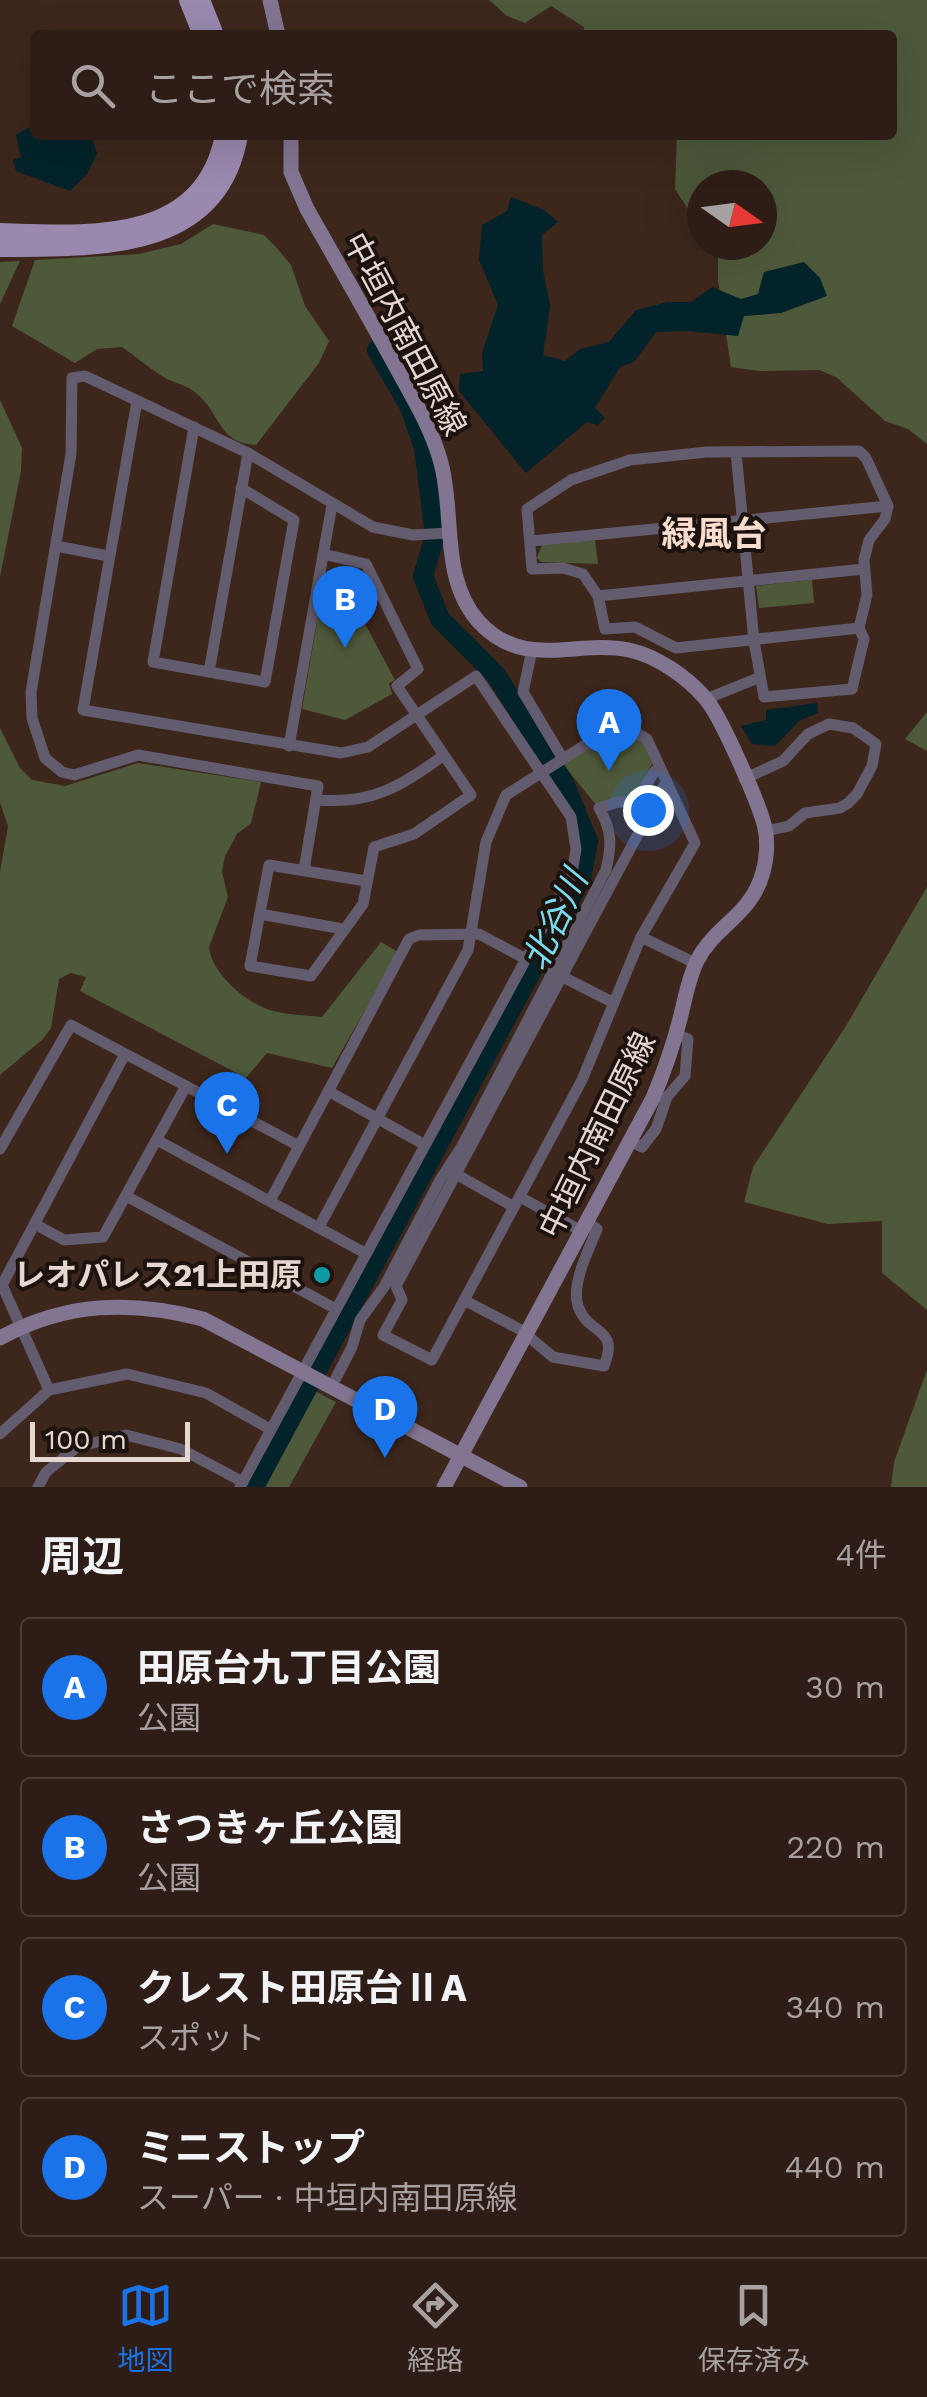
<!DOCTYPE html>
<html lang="ja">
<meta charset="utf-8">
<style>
body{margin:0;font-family:"Work Sans","Noto Sans JP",sans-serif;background:#36261f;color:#f1f3f6}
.compass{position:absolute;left:687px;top:170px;width:90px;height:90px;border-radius:50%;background:#2e1d16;box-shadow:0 10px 40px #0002;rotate:104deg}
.scale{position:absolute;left:30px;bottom:25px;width:160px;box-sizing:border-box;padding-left:10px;border:5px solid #e6d8d1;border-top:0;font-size:28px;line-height:35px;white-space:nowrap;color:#e6d8d1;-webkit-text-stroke:8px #1c130e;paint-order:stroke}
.you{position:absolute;left:648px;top:810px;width:35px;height:35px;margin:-25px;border:8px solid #fff;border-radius:50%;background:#1a73e8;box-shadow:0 0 0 15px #1a73e833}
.badge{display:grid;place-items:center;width:65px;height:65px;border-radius:50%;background:#1a73e8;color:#fff;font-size:32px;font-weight:700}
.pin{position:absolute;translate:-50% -82px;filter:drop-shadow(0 2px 5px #0008)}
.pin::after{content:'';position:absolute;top:52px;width:35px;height:30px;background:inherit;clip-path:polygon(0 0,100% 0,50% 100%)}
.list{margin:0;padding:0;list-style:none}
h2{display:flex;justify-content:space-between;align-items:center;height:130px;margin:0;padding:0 40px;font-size:42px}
h2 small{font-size:32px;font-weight:400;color:#a7a2a1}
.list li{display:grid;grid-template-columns:65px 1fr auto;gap:30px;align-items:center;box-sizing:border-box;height:140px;margin:0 20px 20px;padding:0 20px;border:2px solid #493b35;border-radius:10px}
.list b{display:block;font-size:38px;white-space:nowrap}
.list p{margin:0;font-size:32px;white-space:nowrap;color:#a7a2a1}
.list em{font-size:32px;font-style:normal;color:#a7a2a1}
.icon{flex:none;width:55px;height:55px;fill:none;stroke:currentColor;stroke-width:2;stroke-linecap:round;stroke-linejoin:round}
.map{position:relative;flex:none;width:927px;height:1487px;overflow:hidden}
.search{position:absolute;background:#2e1d16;box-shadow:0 10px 40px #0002;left:30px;right:30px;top:30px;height:110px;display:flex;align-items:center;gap:25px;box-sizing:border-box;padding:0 35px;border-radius:10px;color:#a7a2a1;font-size:38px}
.sheet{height:770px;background:#2e1d16}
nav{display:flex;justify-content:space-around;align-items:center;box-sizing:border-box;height:140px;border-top:2px solid #493b35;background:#2e1d16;font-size:28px;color:#a7a2a1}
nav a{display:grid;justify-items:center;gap:5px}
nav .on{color:#1a73e8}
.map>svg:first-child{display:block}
</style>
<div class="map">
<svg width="927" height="1487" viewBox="0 0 927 1487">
<rect width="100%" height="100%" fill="#3d271d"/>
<g fill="#4e593a">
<path d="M 489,0 L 927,0 L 927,444 L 908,429 L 885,421 L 836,377 L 819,370 L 759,371 L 731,367 L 718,280 L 718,245 L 762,245 L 762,185 L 702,185 L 702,221 L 689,211 L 675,189 L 677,135 L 892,135 L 892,35 L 583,35 L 584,27 L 551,6 L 525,23 L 507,16 Z"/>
<path d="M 213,224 L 264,235 L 276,247 L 291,265 L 305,306 L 329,341 L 319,363 L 256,445 C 217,443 222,414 195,392 C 187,386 176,383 167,379 C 151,370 137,357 122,347 L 97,349 L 75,363 L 12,326 L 35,260 L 139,254 L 181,244 Z"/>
<path d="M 20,261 L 0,304 L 0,262 Z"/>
<path d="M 0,400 L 22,448 L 21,471 L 0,577 Z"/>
<path d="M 595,540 L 598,564 L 541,562 L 537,558 L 542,545 Z"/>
<path d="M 812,580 L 814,603 L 759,608 L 756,586 Z"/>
<path d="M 318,616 L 364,622 L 395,680 L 389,683 L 392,694 L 345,720 L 302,709 Z"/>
<path d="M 927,712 L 927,751 L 905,739 Z"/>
<path d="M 0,728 L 20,768 L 32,780 L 65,786 L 138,763 L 261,782 L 251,823 L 237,834 L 225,856 L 222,872 L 228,897 L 209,947 C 211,972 244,1001 267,1009 C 284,1015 304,1015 322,1017 L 381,942 L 398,952 L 332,1068 L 267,1053 L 246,1078 L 80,991 L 86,977 L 71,973 L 59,979 L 51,1028 L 42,1040 L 0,1075 L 0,872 L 8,826 L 0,802 Z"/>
<path d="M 621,729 L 644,743 L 652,764 L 636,794 L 596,805 L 563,764 Z"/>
<path d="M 927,887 L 927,1310 L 882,1273 L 882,1221 L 828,1224 L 744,1202 L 753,1167 L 846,1026 Z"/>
<path d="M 927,1370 L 927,1487 L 891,1487 L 894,1462 Z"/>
<path d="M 313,1390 L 336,1402 L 289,1487 L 262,1487 Z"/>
</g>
<g fill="#012329">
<path d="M 35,124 L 35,135 L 91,135 L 97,153 L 88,173 L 70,191 L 16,171 L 13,160 L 21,157 L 16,135 Z"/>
<path d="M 511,197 L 544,210 L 558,222 L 542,235 L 543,271 L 550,306 L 543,355 L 565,361 L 580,349 L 609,342 L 636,310 L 668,302 L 691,302 L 712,287 L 741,299 L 758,294 L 764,272 L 804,262 L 820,278 L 827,296 L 781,313 L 744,316 L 738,336 L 687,331 L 656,332 L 634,362 L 620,367 L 595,408 L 605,418 L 598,425 L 587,422 L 526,473 L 459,391 L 460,374 L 483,371 L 482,353 L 498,305 L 479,260 L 482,225 L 507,211 Z"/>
<path d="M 817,703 L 818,713 L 799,721 L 775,746 L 752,744 L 741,726 L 766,720 L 766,710 Z"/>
</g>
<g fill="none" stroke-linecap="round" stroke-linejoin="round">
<path stroke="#012329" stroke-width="20" d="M 254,1487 L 581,879 L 588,841 L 564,783 L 496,675 L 440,619 L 423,576 L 435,536 L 424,448 L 410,407 L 377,350"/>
<g stroke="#635c6e" stroke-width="11">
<path d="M 137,401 L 83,710 L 341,753 L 368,747 L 476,676 L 571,817 L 576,849 L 572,874 L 240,1487"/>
<path d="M 194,427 L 153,662 L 265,682 L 294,520 L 241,488"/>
<path d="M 736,452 L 754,641 L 764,697 L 852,689 L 864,639 L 859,628 L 867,595 L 864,560 L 869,540 L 885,519 L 888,506 L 866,458 L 859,451 L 707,452 L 630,460 L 571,480 L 527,509 L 532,569 L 563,568 L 583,574 L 598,596 C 687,587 775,578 864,569"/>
<path d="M 531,541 L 888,506"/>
<path d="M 56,546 L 108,556"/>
<path d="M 323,554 L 366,564 L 418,669 L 397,686 L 471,795 L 414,834 L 374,847 L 363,904 L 311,976 L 250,966 L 269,865 L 366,881"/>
<path d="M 598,596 L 605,629 L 635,627 L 676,648 L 859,628"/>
<path d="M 532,650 L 523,692 L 563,759"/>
<path d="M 209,672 L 248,453"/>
<path d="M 706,699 L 758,678"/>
<path d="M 289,746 L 332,505"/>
<path d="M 744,779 L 783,761 L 808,734 L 829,724 L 853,728 L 876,744 L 872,766 L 857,794 L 848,803 L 840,808 L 805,813 L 789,826 L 766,831"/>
<path d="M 318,800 C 373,804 399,787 443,756"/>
<path d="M 304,870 L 318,786 L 138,755 L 74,775 L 62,772 L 45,758 L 32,718 L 31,692 L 71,454 L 72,378 L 85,376 L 248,453 L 373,527 L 413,535 L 449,533"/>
<path d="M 260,914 L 343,929"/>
<path d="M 641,937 L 695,963"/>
<path d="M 563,977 L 614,1003"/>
<path d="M 328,1091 L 425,1145"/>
<path d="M 157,1140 L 365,1253"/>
<path d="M 630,1141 L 642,1147 L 656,1129 L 667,1097 L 685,1076 L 688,1039 L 676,1034"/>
<path d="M 0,1149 L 71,1025 L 299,1146"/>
<path d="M 456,1174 L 514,1207"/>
<path d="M 126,1196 L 336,1309"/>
<path d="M 520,1197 L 576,1228"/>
<path d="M 270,1201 L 409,939 L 419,935 L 479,934 L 526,959"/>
<path d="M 35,1224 L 64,1240 L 103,1237 L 186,1086"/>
<path d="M 319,1227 L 468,950 L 486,842 L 506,795 L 620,723 L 647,739 L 695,843 L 641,937 L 582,1080 L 432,1360 L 383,1335 L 402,1300 L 396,1286 L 666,782"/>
<path d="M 464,1300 L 521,1330 L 553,1357 L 604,1366 C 620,1326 588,1336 578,1306 C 571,1283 589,1250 597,1229 L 587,1222"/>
<path d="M 336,1378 L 352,1347 L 360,1320 L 384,1287 L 440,1180 L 462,1146 L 606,870 C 612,845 612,830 599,808 L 618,802 L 635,802 L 655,771"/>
<path d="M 49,1390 L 2,1285 L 125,1054"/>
<path d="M 0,1434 L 49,1390 L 127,1374 L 206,1393 L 270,1429"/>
<path d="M 38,1487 L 46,1472 L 77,1447 L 126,1435 L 181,1449 L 243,1482"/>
</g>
<g stroke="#827592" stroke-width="15">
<path d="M 270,0 L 278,35"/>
<path d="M 291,135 L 291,172 L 307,209 C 337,262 367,314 396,367 C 413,398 432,429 441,463 C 455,514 440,579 479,622 C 524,671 576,639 629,650 C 657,656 687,677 705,698 C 720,714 760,805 765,828 C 768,843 767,857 763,872 C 752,915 715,925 697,961 C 688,979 685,1000 680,1019 C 673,1046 664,1072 653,1098 L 444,1487"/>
<path d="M 0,1338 C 66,1302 131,1300 203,1319 L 520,1487"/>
</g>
<g stroke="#9989ae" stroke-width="18">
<path d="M 188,0 L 202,35"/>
<path d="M 201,0 L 215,35"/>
<path d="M 0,232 C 88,235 203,245 224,135"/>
<path d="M 0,248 C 96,247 219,254 239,135"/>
</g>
</g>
<circle fill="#0f9aa8" stroke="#1c130e" stroke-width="4" cx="322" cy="1275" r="10"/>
<g text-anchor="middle" stroke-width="8" stroke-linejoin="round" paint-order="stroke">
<g font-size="32" fill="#e6d8d1" stroke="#1c130e">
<text transform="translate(405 334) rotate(62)" y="11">中垣内南田原線</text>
<text transform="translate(597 1135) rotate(-64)" y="11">中垣内南田原線</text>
</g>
<g font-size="32" font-weight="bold" fill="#e6d8d1" stroke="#1c130e" text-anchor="end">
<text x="302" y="1286">レオパレス21上田原</text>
</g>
<g font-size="35" font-weight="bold" fill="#fbddd0" stroke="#1c130e">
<text x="714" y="546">緑風台</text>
</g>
<g font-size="35" font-style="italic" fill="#7addef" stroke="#1c130e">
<text transform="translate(555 920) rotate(-65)" y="12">北谷川</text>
</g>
</g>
</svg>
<svg class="compass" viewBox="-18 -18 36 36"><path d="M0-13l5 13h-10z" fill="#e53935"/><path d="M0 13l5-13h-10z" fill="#a7a2a1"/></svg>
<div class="scale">100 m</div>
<div class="you"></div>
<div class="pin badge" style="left:609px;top:771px">A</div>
<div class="pin badge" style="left:345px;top:648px">B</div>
<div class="pin badge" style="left:227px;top:1154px">C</div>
<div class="pin badge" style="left:385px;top:1458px">D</div>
<div class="search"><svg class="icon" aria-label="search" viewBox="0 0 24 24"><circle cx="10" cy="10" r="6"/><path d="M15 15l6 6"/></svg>ここで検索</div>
</div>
<section class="sheet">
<h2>周辺<small>4件</small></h2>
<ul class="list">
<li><span class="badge">A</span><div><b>田原台九丁目公園</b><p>公園</p></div><em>30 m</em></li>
<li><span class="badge">B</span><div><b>さつきヶ丘公園</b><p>公園</p></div><em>220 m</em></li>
<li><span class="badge">C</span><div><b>クレスト田原台ⅡA</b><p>スポット</p></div><em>340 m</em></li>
<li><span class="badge">D</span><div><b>ミニストップ</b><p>スーパー · 中垣内南田原線</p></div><em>440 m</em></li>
</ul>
</section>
<nav>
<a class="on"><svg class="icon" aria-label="map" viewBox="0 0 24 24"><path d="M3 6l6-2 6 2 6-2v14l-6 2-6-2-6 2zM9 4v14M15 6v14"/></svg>地図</a>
<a><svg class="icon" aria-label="directions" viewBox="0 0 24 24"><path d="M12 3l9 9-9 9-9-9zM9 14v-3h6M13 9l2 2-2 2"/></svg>経路</a>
<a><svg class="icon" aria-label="saved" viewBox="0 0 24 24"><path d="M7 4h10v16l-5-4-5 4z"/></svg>保存済み</a>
</nav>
